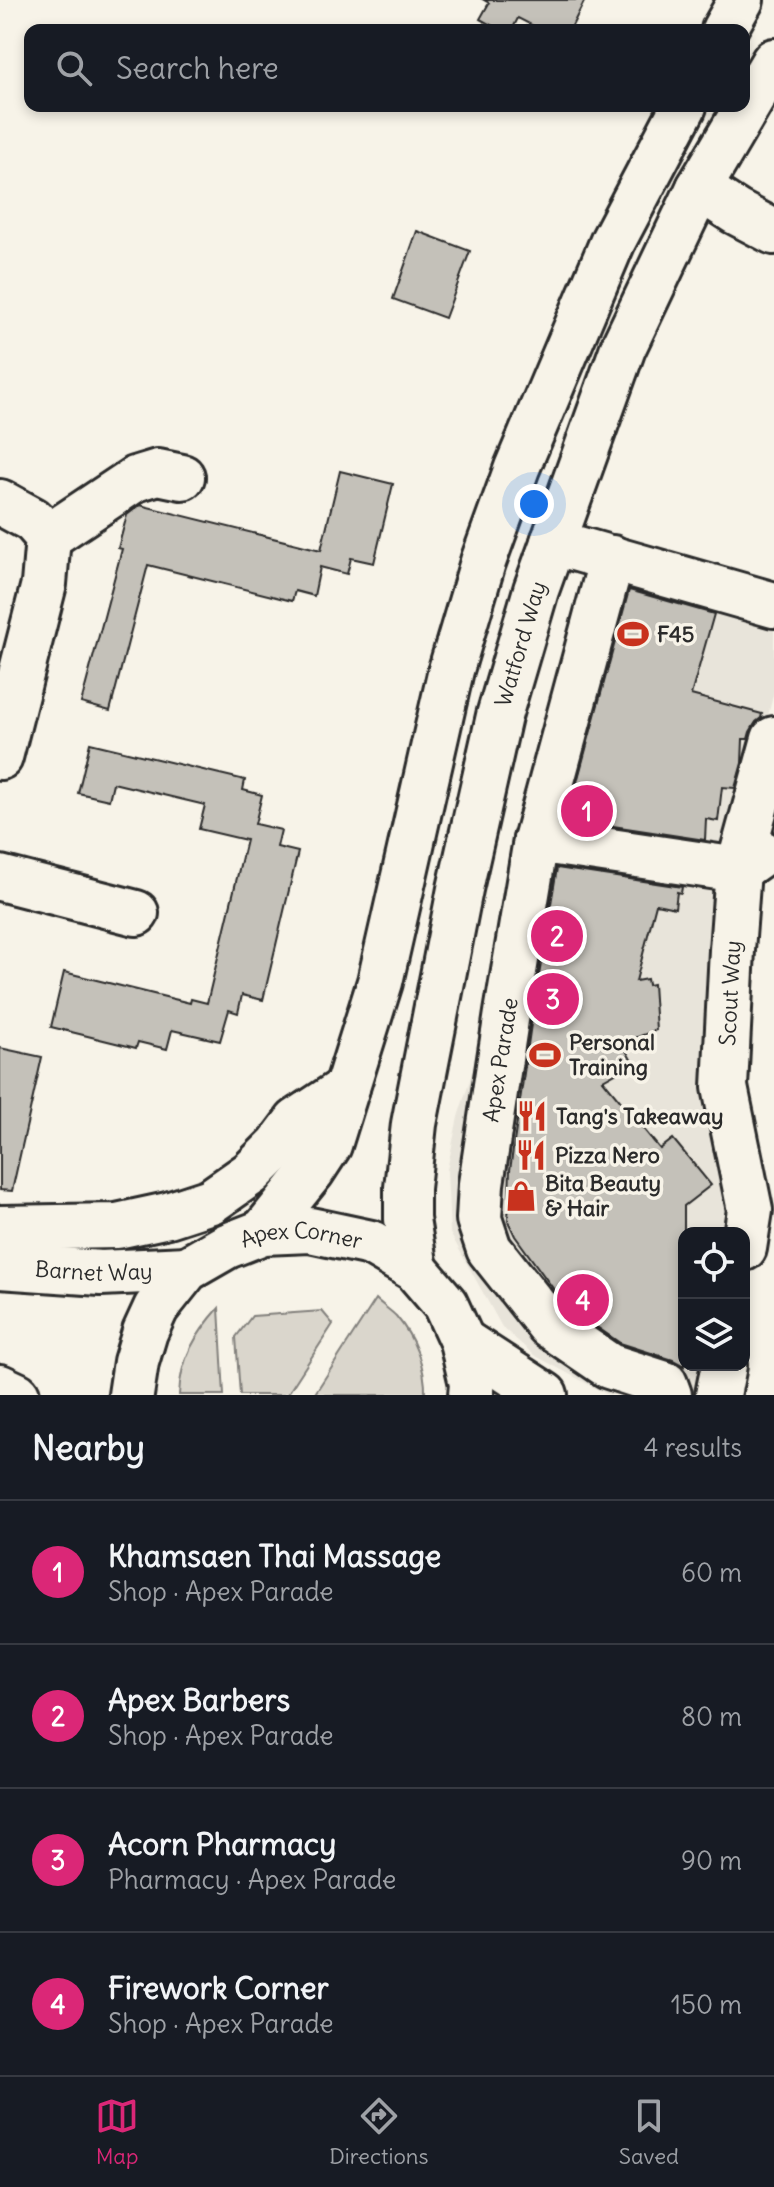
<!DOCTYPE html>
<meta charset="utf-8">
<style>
body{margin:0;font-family:Delius,sans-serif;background:#242831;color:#f1f3f6}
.controls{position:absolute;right:24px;bottom:24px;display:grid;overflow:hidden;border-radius:16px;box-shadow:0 4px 12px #0003}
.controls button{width:72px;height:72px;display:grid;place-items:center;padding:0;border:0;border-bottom:2px solid #363941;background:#171b24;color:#f1f3f6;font:40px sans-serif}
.you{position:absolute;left:534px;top:504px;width:28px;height:28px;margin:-20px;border:6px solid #fff;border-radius:50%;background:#1a73e8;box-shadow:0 0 0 12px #1a73e833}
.badge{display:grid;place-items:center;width:52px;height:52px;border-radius:50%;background:#db2777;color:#fff;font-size:26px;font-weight:700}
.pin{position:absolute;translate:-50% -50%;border:4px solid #fff;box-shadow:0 2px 8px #0006}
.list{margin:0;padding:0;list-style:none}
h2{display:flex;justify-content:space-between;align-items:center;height:104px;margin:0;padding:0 32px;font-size:34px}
h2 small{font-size:26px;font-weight:400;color:#9ea1a6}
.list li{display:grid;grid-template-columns:52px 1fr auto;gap:24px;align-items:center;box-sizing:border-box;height:144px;padding:0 32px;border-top:2px solid #363941}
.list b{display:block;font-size:30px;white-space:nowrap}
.list p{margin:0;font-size:26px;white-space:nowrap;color:#9ea1a6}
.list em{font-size:26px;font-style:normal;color:#9ea1a6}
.icon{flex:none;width:44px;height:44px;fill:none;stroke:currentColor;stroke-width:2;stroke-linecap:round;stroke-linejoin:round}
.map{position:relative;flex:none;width:774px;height:1395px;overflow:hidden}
.search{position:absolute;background:#171b24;box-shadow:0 4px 12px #0003;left:24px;right:24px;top:24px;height:88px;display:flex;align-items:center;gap:20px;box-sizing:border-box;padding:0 28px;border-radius:16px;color:#9ea1a6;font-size:30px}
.sheet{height:680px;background:#171b24}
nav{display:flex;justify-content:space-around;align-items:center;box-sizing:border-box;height:112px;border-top:2px solid #363941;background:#171b24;font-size:22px;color:#9ea1a6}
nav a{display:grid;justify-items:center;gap:4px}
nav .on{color:#db2777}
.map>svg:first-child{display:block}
</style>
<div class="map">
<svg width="774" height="1395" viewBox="0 0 774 1395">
<rect width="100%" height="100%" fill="#f7f3e8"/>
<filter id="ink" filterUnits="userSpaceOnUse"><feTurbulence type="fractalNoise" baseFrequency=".0125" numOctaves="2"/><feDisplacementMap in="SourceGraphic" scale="16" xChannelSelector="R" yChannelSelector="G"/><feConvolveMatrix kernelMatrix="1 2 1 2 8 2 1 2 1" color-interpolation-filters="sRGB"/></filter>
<g filter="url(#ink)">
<path fill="#e8e4da" d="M 598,563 L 774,619 L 774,692 L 726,878 L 738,1194 L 730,1233 L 684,1233 L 684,1365 L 705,1365 L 699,1395 L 608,1395 L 534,1355 L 502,1327 L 450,1233 L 447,1170 L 458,1117 L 486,1030 Z"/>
<g fill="#dad6cc" stroke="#82807c" stroke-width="2">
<path d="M 376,1299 C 382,1305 390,1310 396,1316 C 414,1337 426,1367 425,1395 L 314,1395 Z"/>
<path d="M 219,1308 L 224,1395 L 179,1395 C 180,1359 196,1334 219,1308 Z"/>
<path d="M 322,1311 L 333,1324 L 287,1395 L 240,1395 L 236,1337 L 252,1316 Z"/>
</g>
<g fill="#c4c1b9" stroke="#2b2b2b" stroke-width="2">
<path d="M 484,0 L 585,0 L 570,30 L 541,30 L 518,18 L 512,30 L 500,30 L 480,19 L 489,3 Z"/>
<path d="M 417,231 L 470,251 L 445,318 L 393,299 Z"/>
<path d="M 340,471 L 393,484 L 374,563 L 351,558 L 347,574 L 320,567 L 314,596 L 295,591 L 292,601 L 148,565 L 110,711 L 81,703 L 122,549 L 118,548 L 127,515 L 140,505 L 321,550 Z"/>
<path d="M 629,590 L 714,614 L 691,695 L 762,714 L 761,718 L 756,722 L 750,732 L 748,739 L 743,739 L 742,763 L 735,788 L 722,787 L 718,821 L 706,819 L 705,840 L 567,819 Z"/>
<path d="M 90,743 L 245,780 L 243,790 L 262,795 L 255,824 L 281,830 L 277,847 L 298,852 L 263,1000 L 242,995 L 238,1013 L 229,1010 L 220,1041 L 172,1030 L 167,1049 L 138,1042 L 136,1048 L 51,1027 L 64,972 L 190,1003 L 191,999 L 207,1003 L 246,840 L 199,829 L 205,805 L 113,783 L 109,800 L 78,793 Z"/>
<path d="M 557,868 L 682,887 L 681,893 L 677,892 L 675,908 L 656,904 L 636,981 L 647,979 L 648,985 L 653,984 L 656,1030 L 622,1043 L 633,1063 L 603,1080 L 660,1149 L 673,1139 L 711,1185 L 684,1206 L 684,1366 L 673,1360 L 620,1343 L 565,1305 L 515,1236 L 508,1221 L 510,1170 L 532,1017 Z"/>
<path d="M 0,1048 L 42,1057 L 12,1191 L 0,1190 Z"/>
</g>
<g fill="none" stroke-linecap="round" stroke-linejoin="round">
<defs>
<g id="minor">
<path d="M 699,188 L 736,212 L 774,232"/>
<path d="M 0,502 L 33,520 L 48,537 L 44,584 L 0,757"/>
<path d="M 48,537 L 135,479 L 158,472 L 182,477"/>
<path d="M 553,542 L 774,605"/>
<path d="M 612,558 L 536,840 L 507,1013 L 481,1184 L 479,1219 L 489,1249 L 549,1325 L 609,1366 L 665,1384 L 669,1395"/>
<path d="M 536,840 L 738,870 L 762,853"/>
<path d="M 0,878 L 136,913"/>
<path id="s1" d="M 744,1248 L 750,1210 L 725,1087 L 732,950 L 738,870 L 774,739"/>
<path d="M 718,1395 L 724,1365"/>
</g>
<path id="major" d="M 462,1341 L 545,1395"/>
<g id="highway">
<path d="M 724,30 L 741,0"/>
<path d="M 0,1228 L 117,1226 L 168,1215 L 211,1201 L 251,1173 L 279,1145 L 297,1121 L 347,1088"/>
<path d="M 263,1232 L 312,1171 L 329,1145 L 380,982 L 451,670 L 483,562 L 517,468 L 613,241 L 684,106"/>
<path id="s2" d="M 0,1266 L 101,1273 L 187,1269"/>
<path id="s3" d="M 415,1269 L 407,1219 L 407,1188 L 414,1124 L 460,889 L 499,716 L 536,590 L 623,348 L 699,188 L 774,61"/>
<path d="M 0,1387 L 17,1395"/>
<path id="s4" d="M 131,1395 L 136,1362 L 145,1332 L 156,1308 L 187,1269 L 227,1246 L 263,1232 L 310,1230 L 371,1243 L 415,1269 L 445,1304 L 462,1341 L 472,1384 L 471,1395"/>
</g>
</defs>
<use href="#minor" stroke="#2b2b2b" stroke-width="50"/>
<use href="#major" stroke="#2b2b2b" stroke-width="50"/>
<use href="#highway" stroke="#2b2b2b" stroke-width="50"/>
<use href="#minor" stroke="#f7f3e8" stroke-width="44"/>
<use href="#major" stroke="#f7f3e8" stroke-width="44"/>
<use href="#highway" stroke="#f7f3e8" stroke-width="44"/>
</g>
</g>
<defs>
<symbol id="stadium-bare" viewBox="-9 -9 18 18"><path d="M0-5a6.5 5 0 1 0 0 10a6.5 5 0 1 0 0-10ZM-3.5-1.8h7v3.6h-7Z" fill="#c8321e" stroke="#f7f3e8" stroke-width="2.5" paint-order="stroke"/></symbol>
<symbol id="restaurant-bare" viewBox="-9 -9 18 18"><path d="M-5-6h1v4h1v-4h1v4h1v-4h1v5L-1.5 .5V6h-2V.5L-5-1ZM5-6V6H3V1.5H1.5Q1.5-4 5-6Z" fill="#c8321e" stroke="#f7f3e8" stroke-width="2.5" paint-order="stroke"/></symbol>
<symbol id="shop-bare" viewBox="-9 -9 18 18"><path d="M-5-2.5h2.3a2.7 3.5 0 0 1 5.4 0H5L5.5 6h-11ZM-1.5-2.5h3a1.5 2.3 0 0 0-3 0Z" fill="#c8321e" stroke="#f7f3e8" stroke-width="2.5" paint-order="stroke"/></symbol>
</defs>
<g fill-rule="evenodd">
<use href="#stadium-bare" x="611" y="612" width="44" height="44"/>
<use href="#stadium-bare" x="523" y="1033" width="44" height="44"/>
<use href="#restaurant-bare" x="510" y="1094" width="44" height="44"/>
<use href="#restaurant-bare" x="509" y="1133" width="44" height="44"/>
<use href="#shop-bare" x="499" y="1174" width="44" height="44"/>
</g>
<g text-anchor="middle" stroke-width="7" stroke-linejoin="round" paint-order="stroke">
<g font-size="22" font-weight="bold" fill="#2b2b2b" stroke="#f7f3e8" text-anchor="start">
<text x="657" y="642">F45</text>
<text x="569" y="1050">Personal<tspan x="569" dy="25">Training</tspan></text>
<text x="556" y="1124">Tang's Takeaway</text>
<text x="555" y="1163">Pizza Nero</text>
<text x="545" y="1191">Bita Beauty<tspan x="545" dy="25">&amp; Hair</tspan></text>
</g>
<g font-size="22" fill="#2b2b2b" stroke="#f7f3e8">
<text dy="8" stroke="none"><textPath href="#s3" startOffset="638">Watford Way</textPath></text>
<text dy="8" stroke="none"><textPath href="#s1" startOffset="258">Scout Way</textPath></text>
<text transform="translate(500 1060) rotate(-81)" y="8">Apex Parade</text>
<text dy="8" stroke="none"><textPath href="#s4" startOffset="264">Apex Corner</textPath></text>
<text dy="8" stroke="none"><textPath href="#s2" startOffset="94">Barnet Way</textPath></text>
</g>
</g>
</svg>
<div class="controls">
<button><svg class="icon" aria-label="locate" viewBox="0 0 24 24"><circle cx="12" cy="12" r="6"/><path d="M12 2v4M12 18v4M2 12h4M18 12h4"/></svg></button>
<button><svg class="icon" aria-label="layers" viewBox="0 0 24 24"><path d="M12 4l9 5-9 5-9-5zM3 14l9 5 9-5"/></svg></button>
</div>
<div class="you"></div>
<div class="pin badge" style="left:587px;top:811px">1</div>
<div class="pin badge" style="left:557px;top:936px">2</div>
<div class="pin badge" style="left:553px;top:999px">3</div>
<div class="pin badge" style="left:583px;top:1300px">4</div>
<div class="search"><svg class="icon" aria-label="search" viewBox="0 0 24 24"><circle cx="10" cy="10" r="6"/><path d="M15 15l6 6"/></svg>Search here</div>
</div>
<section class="sheet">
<h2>Nearby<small>4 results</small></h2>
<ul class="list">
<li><span class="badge">1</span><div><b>Khamsaen Thai Massage</b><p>Shop · Apex Parade</p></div><em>60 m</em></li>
<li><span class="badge">2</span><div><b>Apex Barbers</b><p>Shop · Apex Parade</p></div><em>80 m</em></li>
<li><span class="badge">3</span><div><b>Acorn Pharmacy</b><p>Pharmacy · Apex Parade</p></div><em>90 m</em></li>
<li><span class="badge">4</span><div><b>Firework Corner</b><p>Shop · Apex Parade</p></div><em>150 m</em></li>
</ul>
</section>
<nav>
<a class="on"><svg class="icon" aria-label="map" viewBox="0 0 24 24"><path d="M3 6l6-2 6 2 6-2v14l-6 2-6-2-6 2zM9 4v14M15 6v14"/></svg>Map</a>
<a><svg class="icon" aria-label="directions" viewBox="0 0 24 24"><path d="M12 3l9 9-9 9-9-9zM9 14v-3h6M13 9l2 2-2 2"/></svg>Directions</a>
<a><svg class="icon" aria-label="saved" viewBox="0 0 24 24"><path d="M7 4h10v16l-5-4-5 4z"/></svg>Saved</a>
</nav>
